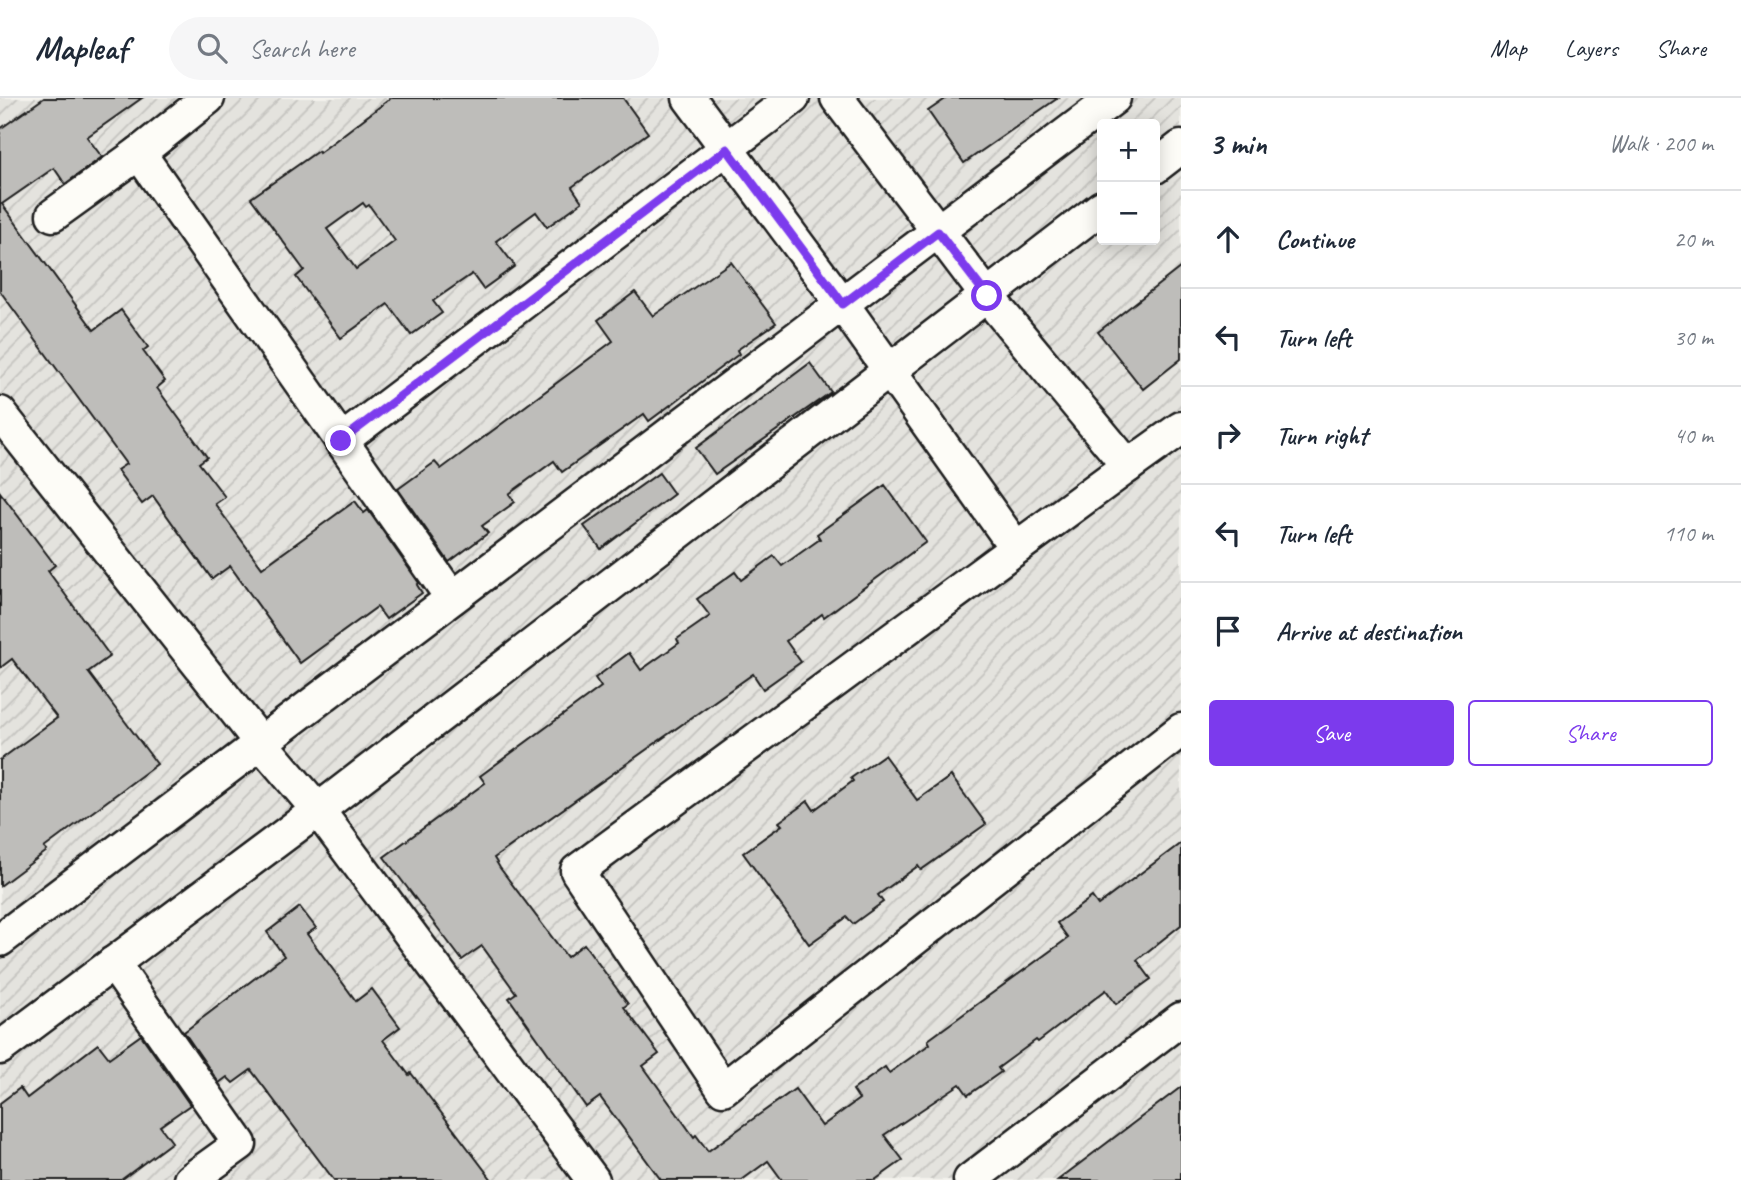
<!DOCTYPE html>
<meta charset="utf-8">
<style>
body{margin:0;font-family:Caveat,sans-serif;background:#f6f6f7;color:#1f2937}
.controls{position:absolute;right:21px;top:21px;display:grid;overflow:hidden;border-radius:7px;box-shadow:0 4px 18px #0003}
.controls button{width:63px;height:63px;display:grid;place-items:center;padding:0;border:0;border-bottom:2px solid #e0e1e3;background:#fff;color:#1f2937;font:35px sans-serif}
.stop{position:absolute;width:21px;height:21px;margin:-16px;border:5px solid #7c3aed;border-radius:50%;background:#fff}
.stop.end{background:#7c3aed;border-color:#fff;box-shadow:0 2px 7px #0008}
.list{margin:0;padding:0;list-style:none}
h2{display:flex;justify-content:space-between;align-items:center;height:91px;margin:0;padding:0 28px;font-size:30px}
h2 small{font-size:23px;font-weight:400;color:#747a83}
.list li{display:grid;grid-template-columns:46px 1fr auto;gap:21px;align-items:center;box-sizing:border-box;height:98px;padding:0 28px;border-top:2px solid #e0e1e3}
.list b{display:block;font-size:26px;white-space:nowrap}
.list em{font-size:23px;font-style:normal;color:#747a83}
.actions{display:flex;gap:14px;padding:21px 28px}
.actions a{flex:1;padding:16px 0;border:2px solid #7c3aed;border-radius:7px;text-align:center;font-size:24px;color:#7c3aed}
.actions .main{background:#7c3aed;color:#fff}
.icon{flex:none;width:38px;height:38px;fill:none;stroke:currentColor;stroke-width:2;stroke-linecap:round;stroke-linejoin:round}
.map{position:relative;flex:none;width:1181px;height:1082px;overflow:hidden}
header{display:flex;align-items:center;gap:42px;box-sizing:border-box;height:98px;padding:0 35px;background:#fff;border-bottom:2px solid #e0e1e3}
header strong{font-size:33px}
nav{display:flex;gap:38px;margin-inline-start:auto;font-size:24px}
.search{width:490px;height:63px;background:#f6f6f7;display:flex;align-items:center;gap:18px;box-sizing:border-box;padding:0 24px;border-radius:38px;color:#747a83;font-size:26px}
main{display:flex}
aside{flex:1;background:#fff}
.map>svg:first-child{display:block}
</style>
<header>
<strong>Mapleaf</strong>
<div class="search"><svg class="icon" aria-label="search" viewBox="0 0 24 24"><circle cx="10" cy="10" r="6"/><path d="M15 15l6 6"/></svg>Search here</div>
<nav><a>Map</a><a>Layers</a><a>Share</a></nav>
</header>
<main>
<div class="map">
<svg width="1181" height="1082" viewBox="0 0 1181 1082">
<defs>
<pattern id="industrial-furrows" width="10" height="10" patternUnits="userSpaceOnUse" patternTransform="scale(1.75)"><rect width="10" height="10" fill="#e4e3de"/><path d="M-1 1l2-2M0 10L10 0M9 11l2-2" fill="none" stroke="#c3c2be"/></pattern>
</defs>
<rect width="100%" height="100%" fill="#f4f3ee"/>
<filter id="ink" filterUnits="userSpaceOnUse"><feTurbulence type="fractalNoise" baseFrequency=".0143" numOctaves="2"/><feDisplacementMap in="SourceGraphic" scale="14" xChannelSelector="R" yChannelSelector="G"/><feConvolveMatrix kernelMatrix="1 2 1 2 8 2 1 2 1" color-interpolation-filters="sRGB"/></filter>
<g filter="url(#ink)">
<path fill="url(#industrial-furrows)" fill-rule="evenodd" d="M 0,0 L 1181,0 L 1181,1082 L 0,1082 ZM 1102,26 L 1155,26 L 1155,142 L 1102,142 Z"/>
<g fill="#bebdba" stroke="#1c1c1c" stroke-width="2" fill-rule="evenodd">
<path d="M 44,0 L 142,0 L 87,39 L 102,59 L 65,86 L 54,70 L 2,106 L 94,232 L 121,212 L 148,249 L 143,253 L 165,283 L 157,290 L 207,359 L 199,365 L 225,399 L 215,406 L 262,470 L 355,403 L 364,415 L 368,412 L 419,485 L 417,487 L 422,495 L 386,521 L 377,509 L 300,565 L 230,468 L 212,481 L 153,398 L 142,406 L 117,372 L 126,366 L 0,193 L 0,31 Z"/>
<path d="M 391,0 L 623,0 L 648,35 L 572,89 L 582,104 L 547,129 L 536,114 L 496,143 L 515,168 L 483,191 L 472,176 L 433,203 L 442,215 L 411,237 L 388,206 L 341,240 L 296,179 L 304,172 L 251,100 L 318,53 L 319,55 ZM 363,105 L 366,109 L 369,107 L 395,143 L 356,171 L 327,131 Z"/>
<path d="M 947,0 L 1058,0 L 964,65 L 928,13 Z"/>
<path d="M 731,164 L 776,225 L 737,252 L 739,256 L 649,323 L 644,316 L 562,374 L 554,363 L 509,396 L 515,404 L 482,428 L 488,435 L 449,464 L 398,391 L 435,364 L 441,371 L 613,243 L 598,222 L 635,194 L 653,218 Z"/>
<path d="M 1181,169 L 1181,261 L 1143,291 L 1098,234 Z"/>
<path d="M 810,265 L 831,294 L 715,376 L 696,350 Z"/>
<path d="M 659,375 L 674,396 L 601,451 L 584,428 Z"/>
<path d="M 885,387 L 926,444 L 824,519 L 822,516 L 786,543 L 801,564 L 763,591 L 753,576 L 494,760 L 500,770 L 567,859 L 584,846 L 628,906 L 624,909 L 659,956 L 643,968 L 694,1039 L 696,1037 L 708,1053 L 795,991 L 822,1028 L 859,1001 L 853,992 L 885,969 L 889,975 L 930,946 L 928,942 L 1068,840 L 1057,825 L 1092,799 L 1098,807 L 1181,745 L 1181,827 L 1137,862 L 1151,881 L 1116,906 L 1106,892 L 1038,944 L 1036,942 L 998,970 L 1001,974 L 968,997 L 960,986 L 884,1037 L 903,1062 L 875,1082 L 782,1082 L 768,1063 L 742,1082 L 661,1082 L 600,999 L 586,1009 L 509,900 L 516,895 L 482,848 L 462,862 L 384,759 L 485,685 L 480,678 L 601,589 L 595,580 L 629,555 L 641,572 L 679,545 L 677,541 L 710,518 L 697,501 L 735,474 L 741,482 L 774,458 L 782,468 L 820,441 L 817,436 Z"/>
<path d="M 0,394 L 55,467 L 48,473 L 110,558 L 88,574 L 157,666 L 44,750 L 47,753 L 0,788 L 0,662 L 57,620 L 12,561 L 0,570 Z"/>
<path d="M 884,657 L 917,702 L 951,678 L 986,726 L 921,772 L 918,768 L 878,797 L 883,804 L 853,826 L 847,819 L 809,846 L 743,755 L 782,727 L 779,724 L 808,703 L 814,712 L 853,683 L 851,680 Z"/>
<path d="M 300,809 L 316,830 L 307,836 L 356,903 L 372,891 L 400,929 L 383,942 L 409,977 L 411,975 L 492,1082 L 334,1082 L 251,972 L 233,985 L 227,979 L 219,985 L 184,934 L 284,858 L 267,834 Z"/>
<path d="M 141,937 L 190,1007 L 160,1028 L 172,1044 L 121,1082 L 0,1082 L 0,1005 L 20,990 L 27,1000 L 98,946 L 109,960 Z"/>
<path d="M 1181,989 L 1181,1082 L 1058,1082 Z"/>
</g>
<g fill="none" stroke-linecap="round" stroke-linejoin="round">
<defs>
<g id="street">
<path d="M 689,0 L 843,207 L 1016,450"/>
<path d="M 837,0 L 987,198 L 1128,368 L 1181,330"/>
<path d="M 139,55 L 452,500"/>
<path d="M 1155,69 L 1181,49"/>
<path d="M 53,117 L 139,55 L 208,0"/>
<path d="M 0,315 L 260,644 L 318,712 L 593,1082"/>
<path d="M 341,343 L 793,0"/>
<path d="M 1128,368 L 577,773 L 723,991 L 1181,632"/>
<path d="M 0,842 L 1114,0"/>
<path d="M 113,865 L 240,1046 L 190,1082"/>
<path d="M 0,950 L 318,712 L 1102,109"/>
<path d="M 970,1082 L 1181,921"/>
</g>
</defs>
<use href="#street" stroke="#1c1c1c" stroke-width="37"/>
<use href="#street" stroke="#fdfcf7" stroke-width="32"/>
</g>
</g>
<g fill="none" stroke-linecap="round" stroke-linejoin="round" filter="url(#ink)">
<path stroke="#7c3aed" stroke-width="9" d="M 341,343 L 727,51 L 843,206 L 938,134 L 987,198"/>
</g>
</svg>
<div class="controls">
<button>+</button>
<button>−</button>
</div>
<div class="stop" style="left:987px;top:198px"></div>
<div class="stop end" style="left:341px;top:343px"></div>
</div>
<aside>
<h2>3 min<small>Walk · 200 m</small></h2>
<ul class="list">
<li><svg class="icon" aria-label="ahead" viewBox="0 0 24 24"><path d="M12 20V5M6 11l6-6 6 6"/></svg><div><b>Continue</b></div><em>20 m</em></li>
<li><svg class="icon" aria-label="left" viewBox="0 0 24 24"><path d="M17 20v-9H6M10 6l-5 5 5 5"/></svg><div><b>Turn left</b></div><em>30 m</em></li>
<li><svg class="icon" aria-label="right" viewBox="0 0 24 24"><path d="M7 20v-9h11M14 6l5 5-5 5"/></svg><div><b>Turn right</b></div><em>40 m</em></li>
<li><svg class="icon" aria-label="left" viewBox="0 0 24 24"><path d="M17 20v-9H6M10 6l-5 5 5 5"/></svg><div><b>Turn left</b></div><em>110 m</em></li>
<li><svg class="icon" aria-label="arrive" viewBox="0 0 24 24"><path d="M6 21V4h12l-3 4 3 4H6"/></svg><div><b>Arrive at destination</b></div></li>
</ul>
<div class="actions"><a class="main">Save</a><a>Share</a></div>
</aside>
</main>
